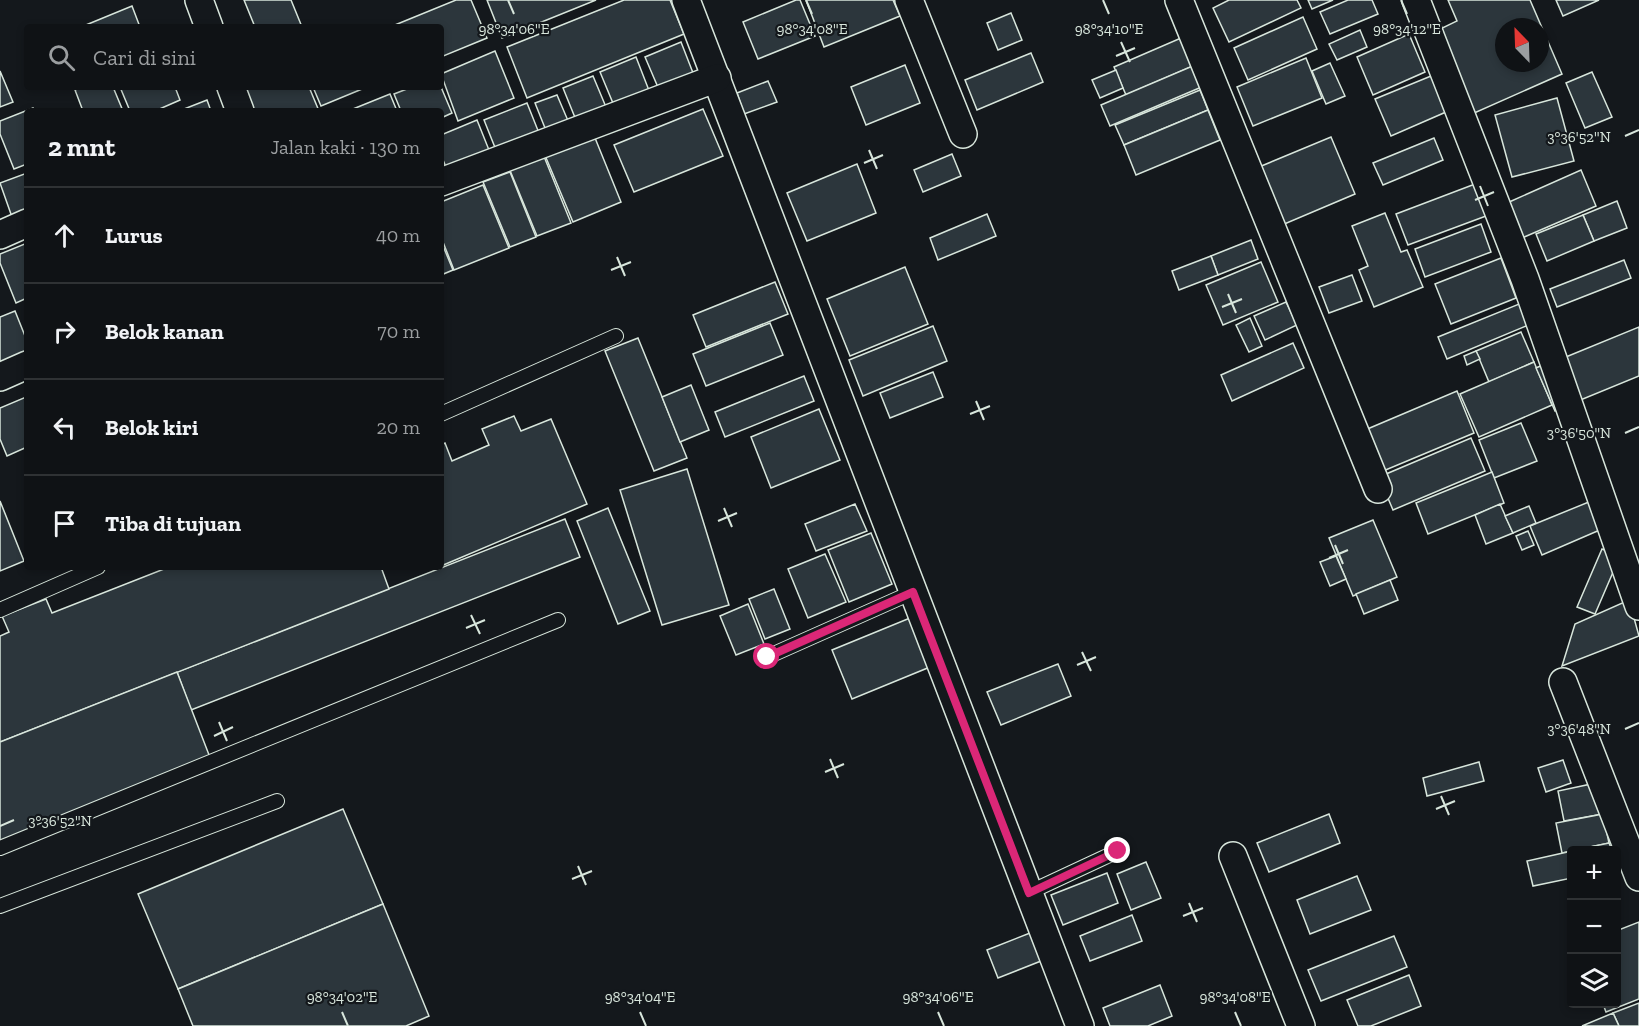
<!DOCTYPE html>
<html lang="id">
<meta charset="utf-8">
<style>
body{margin:0;font-family:"Zilla Slab",serif;background:#1d2022;color:#f1f3f6}
.controls{position:absolute;right:18px;bottom:18px;display:grid;overflow:hidden;border-radius:6px;box-shadow:0 3px 9px #0003}
.controls button{width:54px;height:54px;display:grid;place-items:center;padding:0;border:0;border-bottom:2px solid #2f3234;background:#0f1215;color:#f1f3f6;font:30px sans-serif}
.compass{position:absolute;left:1495px;top:18px;width:54px;height:54px;border-radius:50%;background:#0f1215;box-shadow:0 3px 9px #0003;rotate:337deg}
.stop{position:absolute;width:18px;height:18px;margin:-14px;border:4px solid #db2777;border-radius:50%;background:#fff}
.stop.end{background:#db2777;border-color:#fff;box-shadow:0 2px 6px #0008}
.list{margin:0;padding:0;list-style:none}
h2{display:flex;justify-content:space-between;align-items:center;height:78px;margin:0;padding:0 24px;font-size:26px}
h2 small{font-size:20px;font-weight:400;color:#9b9ea0}
.list li{display:grid;grid-template-columns:39px 1fr auto;gap:18px;align-items:center;box-sizing:border-box;height:96px;padding:0 24px;border-top:2px solid #2f3234}
.list b{display:block;font-size:22px;white-space:nowrap}
.list em{font-size:20px;font-style:normal;color:#9b9ea0}
.icon{flex:none;width:33px;height:33px;fill:none;stroke:currentColor;stroke-width:2;stroke-linecap:round;stroke-linejoin:round}
.map{position:relative;flex:none;width:1639px;height:1026px;overflow:hidden}
.search{position:absolute;background:#0f1215;box-shadow:0 3px 9px #0003;left:24px;top:24px;width:420px;height:66px;display:flex;align-items:center;gap:15px;box-sizing:border-box;padding:0 21px;border-radius:6px;color:#9b9ea0;font-size:22px}
.panel{position:absolute;background:#0f1215;box-shadow:0 3px 9px #0003;left:24px;top:108px;width:420px;height:462px;border-radius:6px}
.map>svg:first-child{display:block}
</style>
<div class="map">
<svg width="1639" height="1026" viewBox="0 0 1639 1026">
<rect width="100%" height="100%" fill="#14181c"/>
<g fill="#2c363c" stroke="#d8e6dc" stroke-width="1.5" fill-rule="evenodd">
<path d="M 244,0 L 291,0 L 302,27 L 255,27 Z"/>
<path d="M 456,0 L 471,0 L 487,38 L 441,57 L 441,27 L 390,27 Z"/>
<path d="M 487,0 L 596,0 L 502,38 Z"/>
<path d="M 624,0 L 670,0 L 684,34 L 527,98 L 507,47 Z"/>
<path d="M 796,0 L 800,0 L 815,36 L 758,59 L 743,22 Z"/>
<path d="M 806,0 L 893,0 L 900,16 L 824,47 Z"/>
<path d="M 1229,0 L 1297,0 L 1301,8 L 1229,42 L 1213,8 Z"/>
<path d="M 1308,0 L 1333,0 L 1312,9 Z"/>
<path d="M 1348,0 L 1372,0 L 1378,14 L 1330,34 L 1320,12 Z"/>
<path d="M 1448,0 L 1530,0 L 1562,74 L 1472,114 L 1436,31 L 1457,21 ZM 1504,27 L 1540,27 L 1540,63 L 1504,63 Z"/>
<path d="M 1556,0 L 1599,0 L 1563,16 Z"/>
<path d="M 132,6 L 140,27 L 81,27 Z"/>
<path d="M 1011,13 L 1022,40 L 998,50 L 987,23 Z"/>
<path d="M 1303,17 L 1317,49 L 1248,80 L 1234,48 Z"/>
<path d="M 1360,30 L 1367,47 L 1337,60 L 1329,44 Z"/>
<path d="M 1409,34 L 1425,72 L 1373,95 L 1357,57 Z"/>
<path d="M 1181,38 L 1193,66 L 1126,95 L 1114,67 Z"/>
<path d="M 681,42 L 695,78 L 660,92 L 645,57 Z"/>
<path d="M 495,51 L 514,98 L 458,121 L 441,74 Z"/>
<path d="M 1031,53 L 1043,82 L 977,110 L 965,80 Z"/>
<path d="M 636,57 L 650,93 L 615,108 L 600,72 Z"/>
<path d="M 1306,58 L 1322,98 L 1253,126 L 1237,87 Z"/>
<path d="M 1202,62 L 1211,83 L 1110,126 L 1101,105 Z"/>
<path d="M 1330,63 L 1345,96 L 1326,104 L 1312,71 Z"/>
<path d="M 905,65 L 920,103 L 866,125 L 851,87 Z"/>
<path d="M 1116,70 L 1123,88 L 1100,98 L 1092,80 Z"/>
<path d="M 0,71 L 13,102 L 0,107 Z"/>
<path d="M 1592,72 L 1612,117 L 1585,128 L 1566,83 Z"/>
<path d="M 593,76 L 606,107 L 576,120 L 563,88 Z"/>
<path d="M 1431,76 L 1446,112 L 1391,136 L 1375,99 Z"/>
<path d="M 768,81 L 777,102 L 744,114 L 737,93 Z"/>
<path d="M 82,87 L 113,87 L 123,111 L 83,111 L 75,90 Z"/>
<path d="M 120,87 L 175,87 L 180,100 L 155,111 L 130,111 Z"/>
<path d="M 249,87 L 309,87 L 319,111 L 248,111 L 239,91 Z"/>
<path d="M 313,87 L 367,87 L 321,106 Z"/>
<path d="M 412,87 L 441,87 L 452,113 L 441,118 L 441,111 L 401,111 L 394,94 Z"/>
<path d="M 1200,90 L 1208,110 L 1124,145 L 1115,125 Z"/>
<path d="M 390,94 L 397,111 L 348,111 Z"/>
<path d="M 557,95 L 569,123 L 547,133 L 535,103 Z"/>
<path d="M 1557,98 L 1574,161 L 1512,177 L 1495,115 Z"/>
<path d="M 207,100 L 211,111 L 179,111 Z"/>
<path d="M 527,103 L 539,133 L 496,150 L 484,120 Z"/>
<path d="M 33,108 L 34,111 L 27,111 L 27,164 L 14,169 L 0,134 L 0,121 Z"/>
<path d="M 703,109 L 723,156 L 634,192 L 614,145 Z"/>
<path d="M 1208,110 L 1220,140 L 1136,175 L 1124,145 Z"/>
<path d="M 477,120 L 491,155 L 448,172 L 441,155 L 441,135 Z"/>
<path d="M 593,133 L 621,202 L 573,222 L 544,153 Z"/>
<path d="M 1331,137 L 1355,194 L 1282,225 L 1259,167 Z"/>
<path d="M 1434,138 L 1443,160 L 1383,185 L 1373,163 Z"/>
<path d="M 543,154 L 571,223 L 537,236 L 509,168 Z"/>
<path d="M 952,154 L 961,176 L 923,192 L 914,170 Z"/>
<path d="M 857,164 L 876,213 L 807,241 L 787,193 Z"/>
<path d="M 1581,170 L 1596,206 L 1522,238 L 1507,203 Z"/>
<path d="M 510,172 L 536,237 L 510,247 L 483,182 Z"/>
<path d="M 27,173 L 27,211 L 12,217 L 0,183 Z"/>
<path d="M 1475,184 L 1486,216 L 1408,245 L 1396,214 Z"/>
<path d="M 483,185 L 509,248 L 454,270 L 441,237 L 441,202 Z"/>
<path d="M 1617,201 L 1627,228 L 1594,241 L 1583,215 Z"/>
<path d="M 1385,213 L 1401,252 L 1407,250 L 1423,287 L 1374,307 L 1359,270 L 1368,266 L 1352,226 Z"/>
<path d="M 987,214 L 996,236 L 938,260 L 930,238 Z"/>
<path d="M 1583,215 L 1594,241 L 1547,261 L 1536,234 Z"/>
<path d="M 1481,224 L 1491,252 L 1425,277 L 1415,249 Z"/>
<path d="M 1251,240 L 1258,259 L 1218,275 L 1211,256 Z"/>
<path d="M 441,241 L 453,270 L 441,275 Z"/>
<path d="M 27,243 L 27,298 L 16,303 L 0,263 L 0,254 Z"/>
<path d="M 1211,256 L 1218,275 L 1179,290 L 1172,271 Z"/>
<path d="M 1501,258 L 1516,298 L 1451,324 L 1435,284 Z"/>
<path d="M 1624,260 L 1631,278 L 1557,307 L 1550,289 Z"/>
<path d="M 1261,262 L 1278,302 L 1223,325 L 1206,285 Z"/>
<path d="M 905,267 L 928,324 L 850,356 L 827,299 Z"/>
<path d="M 1352,275 L 1362,301 L 1329,313 L 1319,287 Z"/>
<path d="M 775,282 L 788,314 L 706,347 L 693,315 Z"/>
<path d="M 1529,300 L 1538,321 L 1447,359 L 1438,337 Z"/>
<path d="M 1286,302 L 1297,325 L 1265,340 L 1254,316 Z"/>
<path d="M 15,311 L 27,341 L 27,352 L 0,363 L 0,317 Z"/>
<path d="M 1250,318 L 1262,346 L 1249,352 L 1236,325 Z"/>
<path d="M 770,323 L 783,355 L 706,386 L 693,354 Z"/>
<path d="M 933,326 L 947,361 L 863,396 L 849,360 Z"/>
<path d="M 1639,327 L 1639,376 L 1578,401 L 1561,359 Z"/>
<path d="M 1521,332 L 1534,362 L 1489,382 L 1476,351 Z"/>
<path d="M 638,338 L 687,458 L 654,471 L 605,351 Z"/>
<path d="M 1293,343 L 1304,368 L 1232,401 L 1221,375 Z"/>
<path d="M 1476,351 L 1480,359 L 1467,365 L 1464,356 Z"/>
<path d="M 1534,362 L 1552,405 L 1479,437 L 1460,394 Z"/>
<path d="M 1547,363 L 1565,406 L 1555,411 L 1536,368 Z"/>
<path d="M 933,372 L 943,397 L 890,418 L 880,393 Z"/>
<path d="M 804,376 L 814,401 L 725,437 L 715,412 Z"/>
<path d="M 691,385 L 709,430 L 680,442 L 662,397 Z"/>
<path d="M 1457,391 L 1474,433 L 1376,474 L 1358,433 Z"/>
<path d="M 26,397 L 27,447 L 7,456 L 0,439 L 0,408 Z"/>
<path d="M 819,409 L 840,460 L 771,488 L 751,437 Z"/>
<path d="M 514,416 L 521,431 L 551,419 L 587,504 L 441,566 L 441,445 L 445,443 L 452,461 L 489,445 L 482,429 Z"/>
<path d="M 1521,423 L 1537,461 L 1494,478 L 1479,440 Z"/>
<path d="M 1471,438 L 1485,471 L 1393,510 L 1379,477 Z"/>
<path d="M 687,469 L 729,605 L 662,625 L 620,490 Z"/>
<path d="M 1492,472 L 1504,503 L 1428,534 L 1416,503 Z"/>
<path d="M 1601,497 L 1609,526 L 1542,555 L 1530,526 Z"/>
<path d="M 0,501 L 24,561 L 0,571 Z"/>
<path d="M 855,504 L 867,531 L 816,551 L 805,524 Z"/>
<path d="M 1500,504 L 1513,533 L 1486,544 L 1475,515 Z"/>
<path d="M 1529,506 L 1536,523 L 1513,533 L 1505,516 Z"/>
<path d="M 608,508 L 650,611 L 618,624 L 577,521 Z"/>
<path d="M 565,519 L 580,557 L 191,710 L 177,672 Z"/>
<path d="M 1373,520 L 1397,577 L 1353,596 L 1329,538 Z"/>
<path d="M 1528,531 L 1534,545 L 1522,550 L 1516,536 Z"/>
<path d="M 871,533 L 892,584 L 849,602 L 828,550 Z"/>
<path d="M 1602,549 L 1620,556 L 1595,614 L 1577,607 Z"/>
<path d="M 825,554 L 846,602 L 808,618 L 788,569 Z"/>
<path d="M 1336,556 L 1346,579 L 1330,586 L 1320,562 Z"/>
<path d="M 169,567 L 381,567 L 389,589 L 0,742 L 0,636 L 9,632 L 2,616 L 46,599 L 52,613 Z"/>
<path d="M 1390,580 L 1398,600 L 1364,614 L 1356,594 Z"/>
<path d="M 774,589 L 790,629 L 765,639 L 749,599 Z"/>
<path d="M 1629,600 L 1639,636 L 1562,666 L 1575,624 Z"/>
<path d="M 748,604 L 764,644 L 736,655 L 720,616 Z"/>
<path d="M 910,618 L 930,667 L 852,699 L 832,650 Z"/>
<path d="M 1058,664 L 1071,696 L 1001,725 L 987,692 Z"/>
<path d="M 177,672 L 211,760 L 0,844 L 0,742 Z"/>
<path d="M 1563,760 L 1571,783 L 1546,792 L 1538,768 Z"/>
<path d="M 1479,762 L 1484,781 L 1427,796 L 1423,778 Z"/>
<path d="M 1596,783 L 1603,814 L 1564,821 L 1558,791 Z"/>
<path d="M 343,809 L 383,904 L 178,989 L 138,894 Z"/>
<path d="M 1329,814 L 1340,843 L 1269,872 L 1257,843 Z"/>
<path d="M 1603,814 L 1609,843 L 1562,853 L 1556,823 Z"/>
<path d="M 1609,843 L 1612,850 L 1575,850 Z"/>
<path d="M 1572,851 L 1572,878 L 1533,886 L 1527,861 Z"/>
<path d="M 1146,862 L 1161,898 L 1131,910 L 1117,874 Z"/>
<path d="M 1107,873 L 1118,903 L 1063,925 L 1051,895 Z"/>
<path d="M 1357,876 L 1371,910 L 1310,934 L 1297,900 Z"/>
<path d="M 383,904 L 429,1016 L 406,1026 L 193,1026 L 178,989 Z"/>
<path d="M 1132,915 L 1142,941 L 1090,961 L 1080,936 Z"/>
<path d="M 1639,922 L 1639,999 L 1606,1012 L 1603,1004 L 1616,1004 L 1616,931 Z"/>
<path d="M 1030,933 L 1041,961 L 998,978 L 987,950 Z"/>
<path d="M 1394,936 L 1407,967 L 1321,1001 L 1308,970 Z"/>
<path d="M 1409,975 L 1421,1006 L 1371,1026 L 1358,1026 L 1347,1000 Z"/>
<path d="M 1160,985 L 1172,1016 L 1148,1026 L 1110,1026 L 1103,1008 Z"/>
<path d="M 1639,1003 L 1639,1026 L 1619,1026 L 1613,1013 Z"/>
<path d="M 1613,1013 L 1619,1026 L 1582,1026 Z"/>
</g>
<g fill="none" stroke-linecap="round" stroke-linejoin="round">
<defs>
<g id="lane">
<path d="M 441,414 L 616,336"/>
<path d="M 0,610 L 98,567"/>
<path d="M 767,657 L 913,592"/>
<path d="M 0,848 L 558,620"/>
<path d="M 1028,893 L 1118,851"/>
<path d="M 0,906 L 277,801"/>
</g>
<g id="street">
<path d="M 199,0 L 209,27"/>
<path d="M 686,0 L 1080,1026"/>
<path d="M 909,0 L 963,134"/>
<path d="M 1179,0 L 1378,489"/>
<path d="M 1416,0 L 1525,279 L 1639,606"/>
<path d="M 231,87 L 240,111"/>
<path d="M 441,182 L 717,78"/>
<path d="M 0,235 L 27,223"/>
<path d="M 0,377 L 27,365"/>
<path d="M 1563,682 L 1639,877"/>
<path d="M 1233,856 L 1301,1026"/>
</g>
</defs>
<use href="#lane" stroke="#d8e6dc" stroke-width="16"/>
<use href="#street" stroke="#d8e6dc" stroke-width="30"/>
<use href="#lane" stroke="#14181c" stroke-width="14"/>
<use href="#street" stroke="#14181c" stroke-width="27"/>
</g>
<g fill="none" stroke-linecap="round" stroke-linejoin="round">
<path stroke="#db2777" stroke-width="8" d="M 767,657 L 913,592 L 1029,893 L 1118,851"/>
</g>
<path fill="none" stroke="#d8e6dc" stroke-width="2" d="M 508,0 L 514,14M 806,0 L 812,14M 1103,0 L 1109,14M 1401,0 L 1407,14M 1121,42 L 1130,62M 1116,56 L 1135,48M 1625,136 L 1639,130M 869,150 L 877,169M 864,163 L 883,155M 1480,186 L 1488,206M 1475,200 L 1494,192M 617,257 L 625,276M 611,270 L 631,262M 1228,294 L 1236,313M 1222,307 L 1242,299M 976,401 L 984,420M 970,414 L 990,406M 1625,433 L 1639,427M 724,508 L 732,527M 718,521 L 737,513M 1335,545 L 1343,564M 1329,558 L 1348,550M 471,615 L 480,634M 466,628 L 485,620M 1082,652 L 1091,671M 1077,665 L 1096,657M 219,722 L 227,741M 1625,729 L 1639,723M 214,736 L 233,727M 830,759 L 838,778M 825,772 L 844,764M 1441,796 L 1449,815M 1436,809 L 1455,801M 0,826 L 14,820M 578,866 L 586,885M 572,879 L 592,871M 1189,903 L 1197,922M 1183,916 L 1203,908M 342,1012 L 348,1026M 640,1012 L 646,1026M 938,1012 L 944,1026M 1235,1012 L 1241,1026"/>
<g font-size="15" text-anchor="middle" fill="#d8e6dc" stroke="#14181c" stroke-width="4.5" stroke-linejoin="round" paint-order="stroke">
<text x="514" y="34">98°34'06"E</text>
<text x="812" y="34">98°34'08"E</text>
<text x="1109" y="34">98°34'10"E</text>
<text x="1407" y="34">98°34'12"E</text>
<text x="1579" y="142">3°36'52"N</text>
<text x="1579" y="438">3°36'50"N</text>
<text x="1579" y="734">3°36'48"N</text>
<text x="60" y="826">3°36'52"N</text>
<text x="342" y="1002">98°34'02"E</text>
<text x="640" y="1002">98°34'04"E</text>
<text x="938" y="1002">98°34'06"E</text>
<text x="1235" y="1002">98°34'08"E</text>
</g>
</svg>
<div class="controls">
<button>+</button>
<button>−</button>
<button><svg class="icon" aria-label="layers" viewBox="0 0 24 24"><path d="M12 4l9 5-9 5-9-5zM3 14l9 5 9-5"/></svg></button>
</div>
<svg class="compass" viewBox="-18 -18 36 36"><path d="M0-13l5 13h-10z" fill="#e53935"/><path d="M0 13l5-13h-10z" fill="#9b9ea0"/></svg>
<div class="stop" style="left:767px;top:657px"></div>
<div class="stop end" style="left:1118px;top:851px"></div>
<div class="search"><svg class="icon" aria-label="search" viewBox="0 0 24 24"><circle cx="10" cy="10" r="6"/><path d="M15 15l6 6"/></svg>Cari di sini</div>
<section class="panel">
<h2>2 mnt<small>Jalan kaki · 130 m</small></h2>
<ul class="list">
<li><svg class="icon" aria-label="ahead" viewBox="0 0 24 24"><path d="M12 20V5M6 11l6-6 6 6"/></svg><div><b>Lurus</b></div><em>40 m</em></li>
<li><svg class="icon" aria-label="right" viewBox="0 0 24 24"><path d="M7 20v-9h11M14 6l5 5-5 5"/></svg><div><b>Belok kanan</b></div><em>70 m</em></li>
<li><svg class="icon" aria-label="left" viewBox="0 0 24 24"><path d="M17 20v-9H6M10 6l-5 5 5 5"/></svg><div><b>Belok kiri</b></div><em>20 m</em></li>
<li><svg class="icon" aria-label="arrive" viewBox="0 0 24 24"><path d="M6 21V4h12l-3 4 3 4H6"/></svg><div><b>Tiba di tujuan</b></div></li>
</ul>
</section>
</div>
